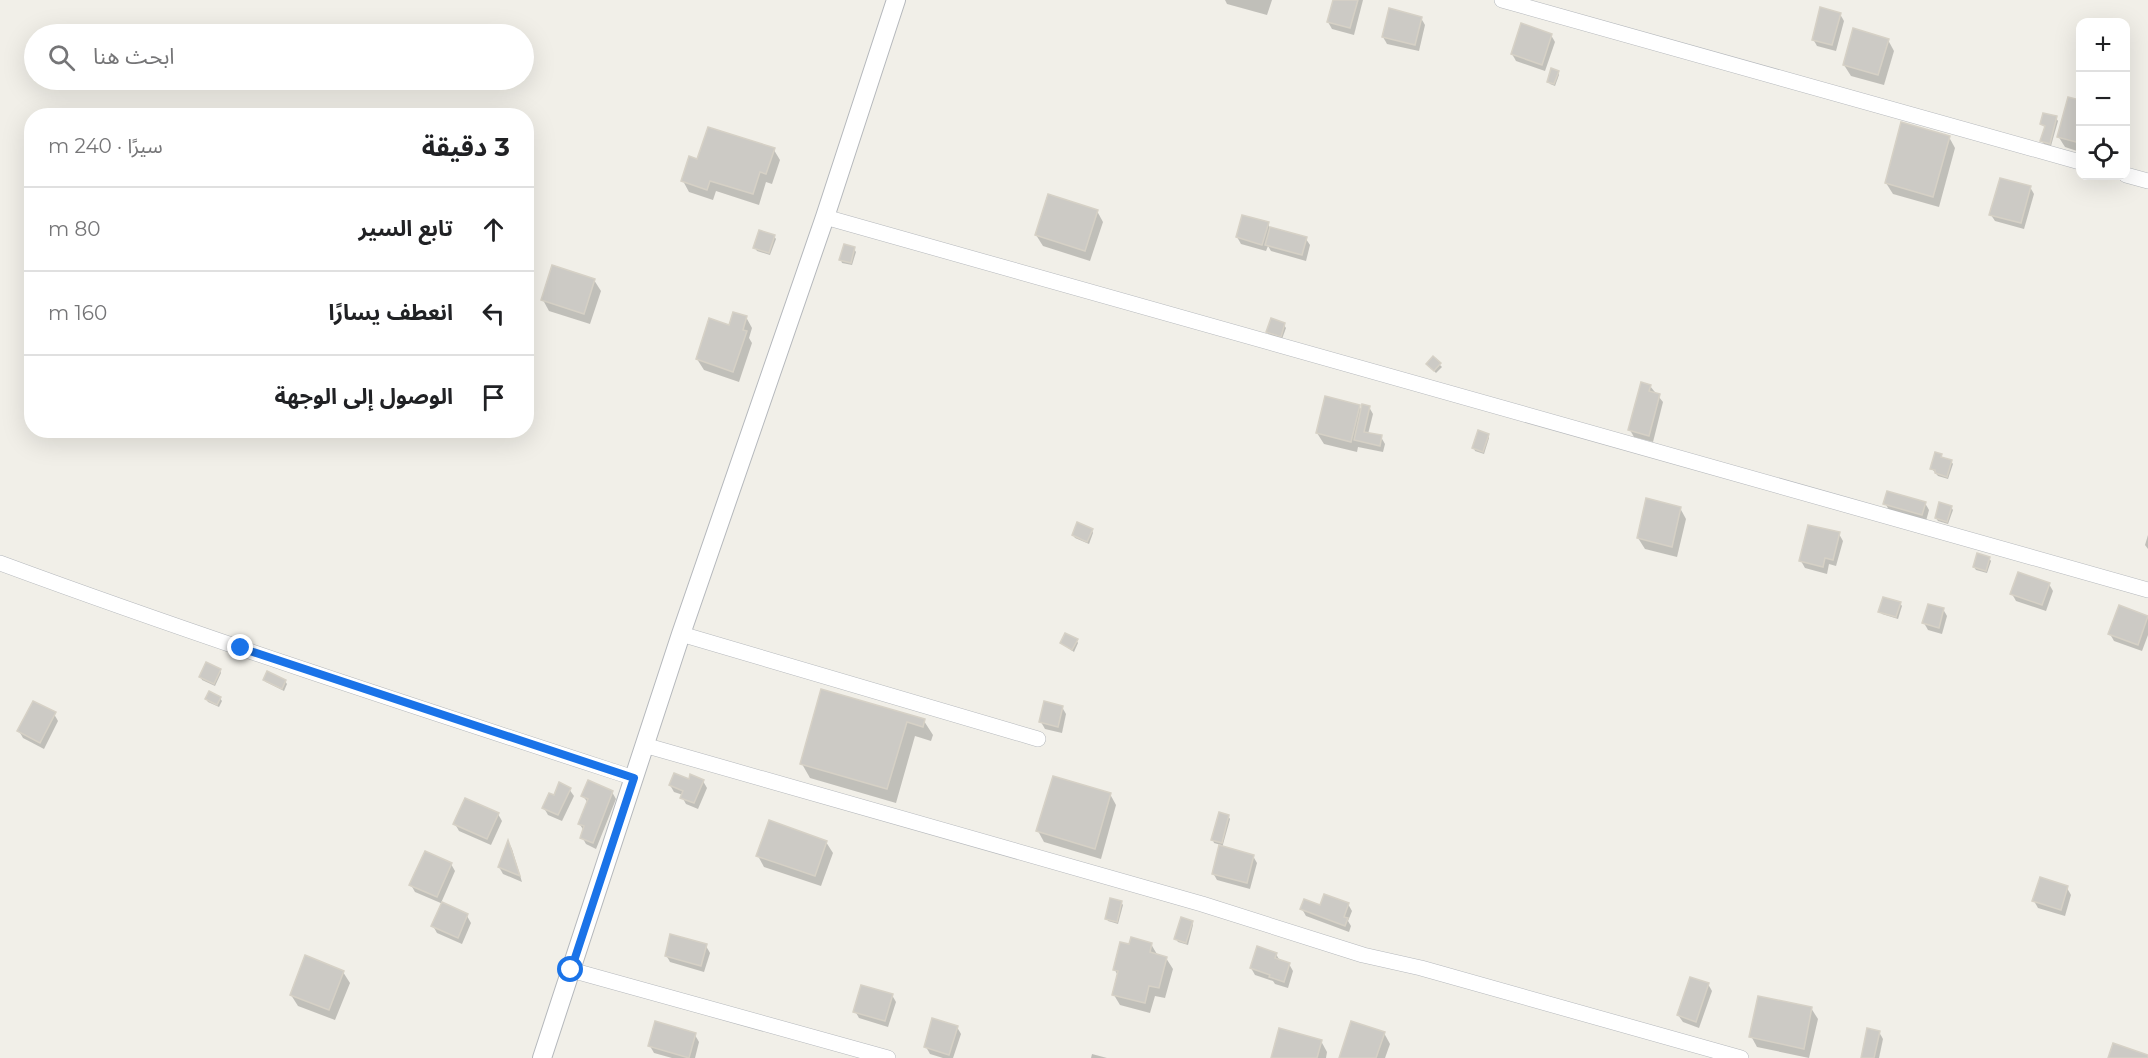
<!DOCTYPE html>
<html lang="ar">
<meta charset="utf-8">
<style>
body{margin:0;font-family:Montserrat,"Noto Sans Arabic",sans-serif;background:#f2f2f2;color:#202124;direction:rtl}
.controls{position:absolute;right:18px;top:18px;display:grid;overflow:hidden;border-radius:12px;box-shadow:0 6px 24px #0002}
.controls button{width:54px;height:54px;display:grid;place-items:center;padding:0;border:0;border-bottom:2px solid #e0e0e0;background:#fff;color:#202124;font:30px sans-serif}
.stop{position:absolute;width:18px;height:18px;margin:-14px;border:4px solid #1a73e8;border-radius:50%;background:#fff}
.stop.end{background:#1a73e8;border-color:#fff;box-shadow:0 2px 6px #0008}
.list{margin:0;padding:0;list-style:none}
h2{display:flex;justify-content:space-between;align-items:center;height:78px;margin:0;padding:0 24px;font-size:26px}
h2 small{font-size:20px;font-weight:400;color:#757577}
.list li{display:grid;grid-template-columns:39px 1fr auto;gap:18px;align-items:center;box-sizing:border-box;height:84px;padding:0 24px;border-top:2px solid #e0e0e0}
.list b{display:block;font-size:22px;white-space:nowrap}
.list em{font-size:20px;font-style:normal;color:#757577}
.icon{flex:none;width:33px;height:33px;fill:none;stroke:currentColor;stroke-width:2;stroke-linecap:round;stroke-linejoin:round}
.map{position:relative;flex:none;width:2148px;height:1058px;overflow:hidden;direction:ltr}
.search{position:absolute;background:#fff;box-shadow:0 6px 24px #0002;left:24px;top:24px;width:510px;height:66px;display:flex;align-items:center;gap:15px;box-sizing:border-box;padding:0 21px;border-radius:33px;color:#757577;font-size:22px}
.panel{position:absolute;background:#fff;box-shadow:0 6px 24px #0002;left:24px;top:108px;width:510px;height:330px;border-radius:24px;direction:rtl}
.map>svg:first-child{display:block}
</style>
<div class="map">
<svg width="2148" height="1058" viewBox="0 0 2148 1058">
<rect width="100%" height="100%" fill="#f1efe8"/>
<g fill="#0003">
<path d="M 1225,0 L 1272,0 L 1267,15 L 1227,4 Z"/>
<path d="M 1334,0 L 1363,0 L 1354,35 L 1332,29 L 1328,22 Z"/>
<path d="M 1840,14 L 1844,21 L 1836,51 L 1817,46 L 1813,39 Z"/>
<path d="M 1421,18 L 1425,25 L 1419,51 L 1387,44 L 1383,37 Z"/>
<path d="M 1551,35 L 1555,42 L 1545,71 L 1516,61 L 1512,54 Z"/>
<path d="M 1888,40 L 1894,51 L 1884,85 L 1851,76 L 1844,65 Z"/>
<path d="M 1558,72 L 1559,75 L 1555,86 L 1550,84 L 1548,81 Z"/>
<path d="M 2069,99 L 2080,102 L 2080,152 L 2065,147 L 2058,136 Z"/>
<path d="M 2056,118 L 2058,121 L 2051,146 L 2044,144 L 2042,141 L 2046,128 L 2041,124 Z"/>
<path d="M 1949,137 L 1955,148 L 1939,207 L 1893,194 L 1886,183 Z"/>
<path d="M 774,150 L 780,160 L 772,184 L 766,182 L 759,205 L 716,191 L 713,200 L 689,192 L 683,181 L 698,161 Z"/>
<path d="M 2030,187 L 2034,194 L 2024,229 L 1995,221 L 1991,215 Z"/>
<path d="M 1097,211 L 1103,222 L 1090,261 L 1043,246 L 1036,235 Z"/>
<path d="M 1268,224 L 1270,228 L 1306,239 L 1310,245 L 1306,261 L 1271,251 L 1268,246 L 1266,251 L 1241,244 L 1237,237 Z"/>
<path d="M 774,236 L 776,239 L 770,255 L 757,251 L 755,248 Z"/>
<path d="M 854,249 L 856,252 L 852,265 L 842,263 L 841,260 Z"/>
<path d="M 594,280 L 601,291 L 590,324 L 549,311 L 543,300 Z"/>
<path d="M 746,317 L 752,328 L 749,338 L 752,343 L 739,382 L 704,370 L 697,359 L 730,327 Z"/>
<path d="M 1284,325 L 1286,328 L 1282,339 L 1269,335 L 1267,332 Z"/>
<path d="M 1433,358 L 1442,367 L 1436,373 L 1430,367 Z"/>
<path d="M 1650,386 L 1663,402 L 1653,442 L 1634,437 L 1630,430 Z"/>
<path d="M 1359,406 L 1362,411 L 1369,407 L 1373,414 L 1368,434 L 1381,437 L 1385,444 L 1383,452 L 1358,447 L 1357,452 L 1324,444 L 1317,433 Z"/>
<path d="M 1488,436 L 1489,438 L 1484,454 L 1475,451 L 1474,448 Z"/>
<path d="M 1941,455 L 1943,459 L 1951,461 L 1953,464 L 1948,479 L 1938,476 L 1932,469 Z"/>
<path d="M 1885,503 L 1925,503 L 1929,510 L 1926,521 L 1889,510 Z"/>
<path d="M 1951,507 L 1953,510 L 1948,524 L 1938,521 L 1936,518 Z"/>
<path d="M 1680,508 L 1686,519 L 1677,557 L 1645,549 L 1638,538 Z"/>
<path d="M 1092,530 L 1093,533 L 1089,544 L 1075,538 L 1073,535 Z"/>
<path d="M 1839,534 L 1843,541 L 1836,566 L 1829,564 L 1827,574 L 1805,568 L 1801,561 Z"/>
<path d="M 2148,535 L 2148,549 L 2145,545 Z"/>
<path d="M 1989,558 L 1991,561 L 1987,573 L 1976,570 L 1974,567 Z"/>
<path d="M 2049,584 L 2053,591 L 2046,611 L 2016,601 L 2012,594 Z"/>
<path d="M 1900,603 L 1902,606 L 1898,619 L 1882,614 L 1880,611 Z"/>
<path d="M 2120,607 L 2148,617 L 2148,635 L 2142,651 L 2114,641 L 2110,634 Z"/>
<path d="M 1943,609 L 1947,616 L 1942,634 L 1928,630 L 1924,623 Z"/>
<path d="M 1077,641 L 1078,643 L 1074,652 L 1061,643 Z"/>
<path d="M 220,670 L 221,673 L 215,686 L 202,680 L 201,677 Z"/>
<path d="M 267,673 L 285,681 L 287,684 L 284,691 L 266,682 L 264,680 Z"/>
<path d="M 823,691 L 924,721 L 933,735 L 931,741 L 915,736 L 896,803 L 810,778 L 802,764 Z"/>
<path d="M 220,698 L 222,701 L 219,707 L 208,702 L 206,699 Z"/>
<path d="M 1062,707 L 1066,714 L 1062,733 L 1045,729 L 1041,722 Z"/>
<path d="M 54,714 L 58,721 L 44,749 L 23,738 L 19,731 Z"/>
<path d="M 689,781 L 703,781 L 707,788 L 698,809 L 686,804 L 682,797 L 683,795 L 674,792 L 670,785 Z"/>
<path d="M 569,789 L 574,796 L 562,821 L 548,815 L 544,808 L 555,797 Z"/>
<path d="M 612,792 L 616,799 L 596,849 L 586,844 L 582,837 L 584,831 L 579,823 L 588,803 L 583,796 Z"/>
<path d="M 1110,794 L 1116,805 L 1101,859 L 1044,842 L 1038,831 Z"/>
<path d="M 498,814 L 502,821 L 491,845 L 459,831 L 455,824 Z"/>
<path d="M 1228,816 L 1230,819 L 1222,848 L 1253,856 L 1257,863 L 1250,889 L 1217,880 L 1213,873 L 1221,845 L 1214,843 L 1213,840 Z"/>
<path d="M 826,842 L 833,853 L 821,886 L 764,867 L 758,856 Z"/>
<path d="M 509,843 L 512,849 L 522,882 L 503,874 L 499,867 Z"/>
<path d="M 451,864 L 455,871 L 441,903 L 467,916 L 471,923 L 462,944 L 437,933 L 433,926 L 443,904 L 415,892 L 411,885 Z"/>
<path d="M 2067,888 L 2071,895 L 2065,916 L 2038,908 L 2034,901 Z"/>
<path d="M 1121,902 L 1123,905 L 1118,924 L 1108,921 L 1107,918 Z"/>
<path d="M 1348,904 L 1352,911 L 1348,921 L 1351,926 L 1349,932 L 1306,916 L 1302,909 Z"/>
<path d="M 1192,922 L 1193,925 L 1188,945 L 1178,942 L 1176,939 Z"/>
<path d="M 1151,944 L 1158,956 L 1166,958 L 1173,969 L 1165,998 L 1155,996 L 1150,1013 L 1120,1005 L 1114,995 L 1118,976 L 1115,970 L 1130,946 Z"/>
<path d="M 706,946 L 710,953 L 704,972 L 670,962 L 666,955 Z"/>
<path d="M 1276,954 L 1280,961 L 1289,964 L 1293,971 L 1288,988 L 1275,984 L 1273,981 L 1255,975 L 1251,968 Z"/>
<path d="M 343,972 L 350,983 L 335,1020 L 298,1006 L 291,995 Z"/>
<path d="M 1708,984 L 1712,991 L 1699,1028 L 1683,1022 L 1678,1015 Z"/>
<path d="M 892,995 L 896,1002 L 888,1027 L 859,1018 L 855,1011 Z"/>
<path d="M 1811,1008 L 1818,1019 L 1809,1058 L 1757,1047 L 1751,1036 Z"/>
<path d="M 957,1027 L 961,1034 L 953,1058 L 943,1058 L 930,1054 L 926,1047 Z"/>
<path d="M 1879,1032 L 1883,1039 L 1879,1058 L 1863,1058 Z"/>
<path d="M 1384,1033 L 1390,1044 L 1385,1058 L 1341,1058 Z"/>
<path d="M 695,1035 L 699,1042 L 695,1058 L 672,1058 L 654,1053 L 650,1046 Z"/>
<path d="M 1321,1041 L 1327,1052 L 1326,1058 L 1272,1058 Z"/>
<path d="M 1092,1054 L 1107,1058 L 1091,1058 Z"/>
</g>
<g fill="#cccac5" stroke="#d6d1c6" stroke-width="1.5">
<path d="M 1333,0 L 1358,0 L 1350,28 L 1327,22 Z"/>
<path d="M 1820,7 L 1841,13 L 1832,45 L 1812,40 Z"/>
<path d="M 1389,8 L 1422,17 L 1415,45 L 1382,37 Z"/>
<path d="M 1521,23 L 1552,34 L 1542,65 L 1511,54 Z"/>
<path d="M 1853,28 L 1889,39 L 1878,75 L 1843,65 Z"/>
<path d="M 1551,68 L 1559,71 L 1554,84 L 1547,82 Z"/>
<path d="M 2068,97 L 2080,100 L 2080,143 L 2057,137 Z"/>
<path d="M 2043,113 L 2057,116 L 2050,144 L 2040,141 L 2045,126 L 2040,124 Z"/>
<path d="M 1901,122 L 1950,136 L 1933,197 L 1885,183 Z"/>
<path d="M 708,127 L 775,148 L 766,174 L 760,172 L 753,194 L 710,181 L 707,190 L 681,181 L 689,156 L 697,159 Z"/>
<path d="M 2000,178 L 2031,186 L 2021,223 L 1989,215 Z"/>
<path d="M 1048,194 L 1098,210 L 1085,251 L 1035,235 Z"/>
<path d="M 1242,215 L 1269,222 L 1262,245 L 1236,237 Z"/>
<path d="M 1270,227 L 1307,237 L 1302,255 L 1265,245 Z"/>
<path d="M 759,230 L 775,235 L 769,253 L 753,248 Z"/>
<path d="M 844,244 L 855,247 L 851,263 L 839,260 Z"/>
<path d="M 552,265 L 595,279 L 584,314 L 541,300 Z"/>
<path d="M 733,312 L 747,316 L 743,330 L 747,331 L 733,372 L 696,359 L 709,318 L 729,325 Z"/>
<path d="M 1271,318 L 1285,323 L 1281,337 L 1266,332 Z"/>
<path d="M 1433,356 L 1441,363 L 1434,371 L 1426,364 Z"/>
<path d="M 1641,382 L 1651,385 L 1649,391 L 1660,394 L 1649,436 L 1628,430 Z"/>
<path d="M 1325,396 L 1360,405 L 1351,442 L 1316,433 Z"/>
<path d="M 1362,404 L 1370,406 L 1364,432 L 1382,435 L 1380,446 L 1354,440 Z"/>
<path d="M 1478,430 L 1489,434 L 1483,452 L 1472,448 Z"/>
<path d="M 1935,452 L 1942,454 L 1941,457 L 1952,460 L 1947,477 L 1935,473 L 1935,470 L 1930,469 Z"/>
<path d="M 1887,491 L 1926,502 L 1922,515 L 1883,504 Z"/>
<path d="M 1646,498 L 1681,507 L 1672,547 L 1637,538 Z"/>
<path d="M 1939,502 L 1952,506 L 1947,522 L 1935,518 Z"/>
<path d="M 1077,522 L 1093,529 L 1087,542 L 1072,535 Z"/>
<path d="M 1808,525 L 1840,532 L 1833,560 L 1825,558 L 1823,567 L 1799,561 Z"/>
<path d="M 1977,553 L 1990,557 L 1986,571 L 1973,567 Z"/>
<path d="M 2018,572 L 2050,583 L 2042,605 L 2010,594 Z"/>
<path d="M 1883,597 L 1901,602 L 1896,617 L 1878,612 Z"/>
<path d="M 1928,604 L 1944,608 L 1939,628 L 1922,623 Z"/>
<path d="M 2119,605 L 2148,616 L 2138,645 L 2108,634 Z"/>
<path d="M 1065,633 L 1078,639 L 1072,650 L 1060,643 Z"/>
<path d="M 206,662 L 221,669 L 214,684 L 199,677 Z"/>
<path d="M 267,671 L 286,680 L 282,689 L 263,680 Z"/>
<path d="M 821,689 L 925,719 L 923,727 L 907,722 L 887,789 L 800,764 Z"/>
<path d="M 209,691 L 221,697 L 217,705 L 205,699 Z"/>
<path d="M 33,701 L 56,712 L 40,743 L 17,731 Z"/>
<path d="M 1044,701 L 1063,706 L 1058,727 L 1039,722 Z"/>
<path d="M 674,773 L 689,779 L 690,774 L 704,780 L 694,803 L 680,798 L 683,791 L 669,785 Z"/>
<path d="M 1053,776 L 1111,793 L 1095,849 L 1036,831 Z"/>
<path d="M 588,780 L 613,791 L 593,843 L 580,838 L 584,826 L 578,824 L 588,799 L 581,796 Z"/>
<path d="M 559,782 L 571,788 L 558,815 L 542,808 L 549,793 L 554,795 Z"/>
<path d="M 465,798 L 499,813 L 487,839 L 453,824 Z"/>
<path d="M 1219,812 L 1229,815 L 1222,843 L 1211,840 Z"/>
<path d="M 769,820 L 827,841 L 815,876 L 756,856 Z"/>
<path d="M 508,840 L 520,876 L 498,867 Z"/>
<path d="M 1219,845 L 1254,855 L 1247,883 L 1212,874 Z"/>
<path d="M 425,851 L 452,863 L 437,897 L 409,885 Z"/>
<path d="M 2040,877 L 2068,886 L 2061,910 L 2032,901 Z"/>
<path d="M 1324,894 L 1349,903 L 1344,917 L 1348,918 L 1345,926 L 1300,909 L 1304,899 L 1320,905 Z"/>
<path d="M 1110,898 L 1122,901 L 1117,922 L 1105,919 Z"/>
<path d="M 442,902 L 468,914 L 458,938 L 431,926 Z"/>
<path d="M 1181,917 L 1193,921 L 1186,943 L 1174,939 Z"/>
<path d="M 670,934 L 707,944 L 701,966 L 665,956 Z"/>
<path d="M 1131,937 L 1152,943 L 1150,952 L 1167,957 L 1159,988 L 1149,986 L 1145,1003 L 1112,995 L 1118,971 L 1113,970 L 1120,942 L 1129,944 Z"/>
<path d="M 1257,946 L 1277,953 L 1275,958 L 1290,963 L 1284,982 L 1269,977 L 1270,975 L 1250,968 Z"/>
<path d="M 305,955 L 344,971 L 329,1010 L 290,995 Z"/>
<path d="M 1690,977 L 1709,983 L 1696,1022 L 1677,1015 Z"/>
<path d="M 861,985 L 893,994 L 885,1021 L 853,1012 Z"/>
<path d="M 1758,996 L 1812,1007 L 1804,1049 L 1749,1037 Z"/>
<path d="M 932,1018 L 958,1026 L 949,1055 L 924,1047 Z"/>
<path d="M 655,1021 L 696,1033 L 689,1058 L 648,1046 Z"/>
<path d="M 1351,1021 L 1385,1032 L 1376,1058 L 1339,1058 Z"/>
<path d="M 1279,1028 L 1322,1040 L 1317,1058 L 1271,1058 Z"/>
<path d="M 1867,1028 L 1880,1031 L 1874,1058 L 1861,1058 Z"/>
<path d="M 2113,1043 L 2148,1055 L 2148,1058 L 2108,1058 Z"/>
</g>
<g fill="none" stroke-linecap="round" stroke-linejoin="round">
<defs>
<g id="minor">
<path d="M 1502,0 L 2080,162"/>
<path d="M 2126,175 L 2148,181"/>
<path d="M 825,217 L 2148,590"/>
<path d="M 0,563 C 209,640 422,709 634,778"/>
<path d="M 681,634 L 1038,739"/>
<path d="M 644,745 L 1202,904 L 1363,955 L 1421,968 L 1741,1058"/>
<path d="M 571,970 L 888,1058"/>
</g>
<path id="tertiary" d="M 542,1058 L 681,634 L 825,217 L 896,0"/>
</defs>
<use href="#minor" stroke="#b5b8bc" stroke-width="16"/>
<use href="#tertiary" stroke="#b5b8bc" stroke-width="20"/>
<use href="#minor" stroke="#fff" stroke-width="15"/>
<use href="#tertiary" stroke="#fff" stroke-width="18"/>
</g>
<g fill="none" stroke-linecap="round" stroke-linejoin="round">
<path stroke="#1a73e8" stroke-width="8" d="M 241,648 L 634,778 L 571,970"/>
</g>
</svg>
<div class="controls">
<button>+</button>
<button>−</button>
<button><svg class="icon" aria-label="locate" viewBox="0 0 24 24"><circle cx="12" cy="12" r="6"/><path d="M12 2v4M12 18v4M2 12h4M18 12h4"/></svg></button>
</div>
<div class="stop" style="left:571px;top:970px"></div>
<div class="stop end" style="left:241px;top:648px"></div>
<div class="search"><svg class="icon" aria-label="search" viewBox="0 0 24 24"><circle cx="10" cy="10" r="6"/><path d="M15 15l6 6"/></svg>ابحث هنا</div>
<section class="panel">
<h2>3 دقيقة<small>سيرًا · 240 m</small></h2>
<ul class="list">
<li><svg class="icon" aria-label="ahead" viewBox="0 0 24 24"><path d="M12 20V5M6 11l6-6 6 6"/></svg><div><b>تابع السير</b></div><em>80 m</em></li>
<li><svg class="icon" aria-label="left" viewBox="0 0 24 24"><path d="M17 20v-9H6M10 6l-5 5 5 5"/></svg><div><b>انعطف يسارًا</b></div><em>160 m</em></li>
<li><svg class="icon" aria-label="arrive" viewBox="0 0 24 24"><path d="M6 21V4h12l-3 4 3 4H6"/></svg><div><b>الوصول إلى الوجهة</b></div></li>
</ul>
</section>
</div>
